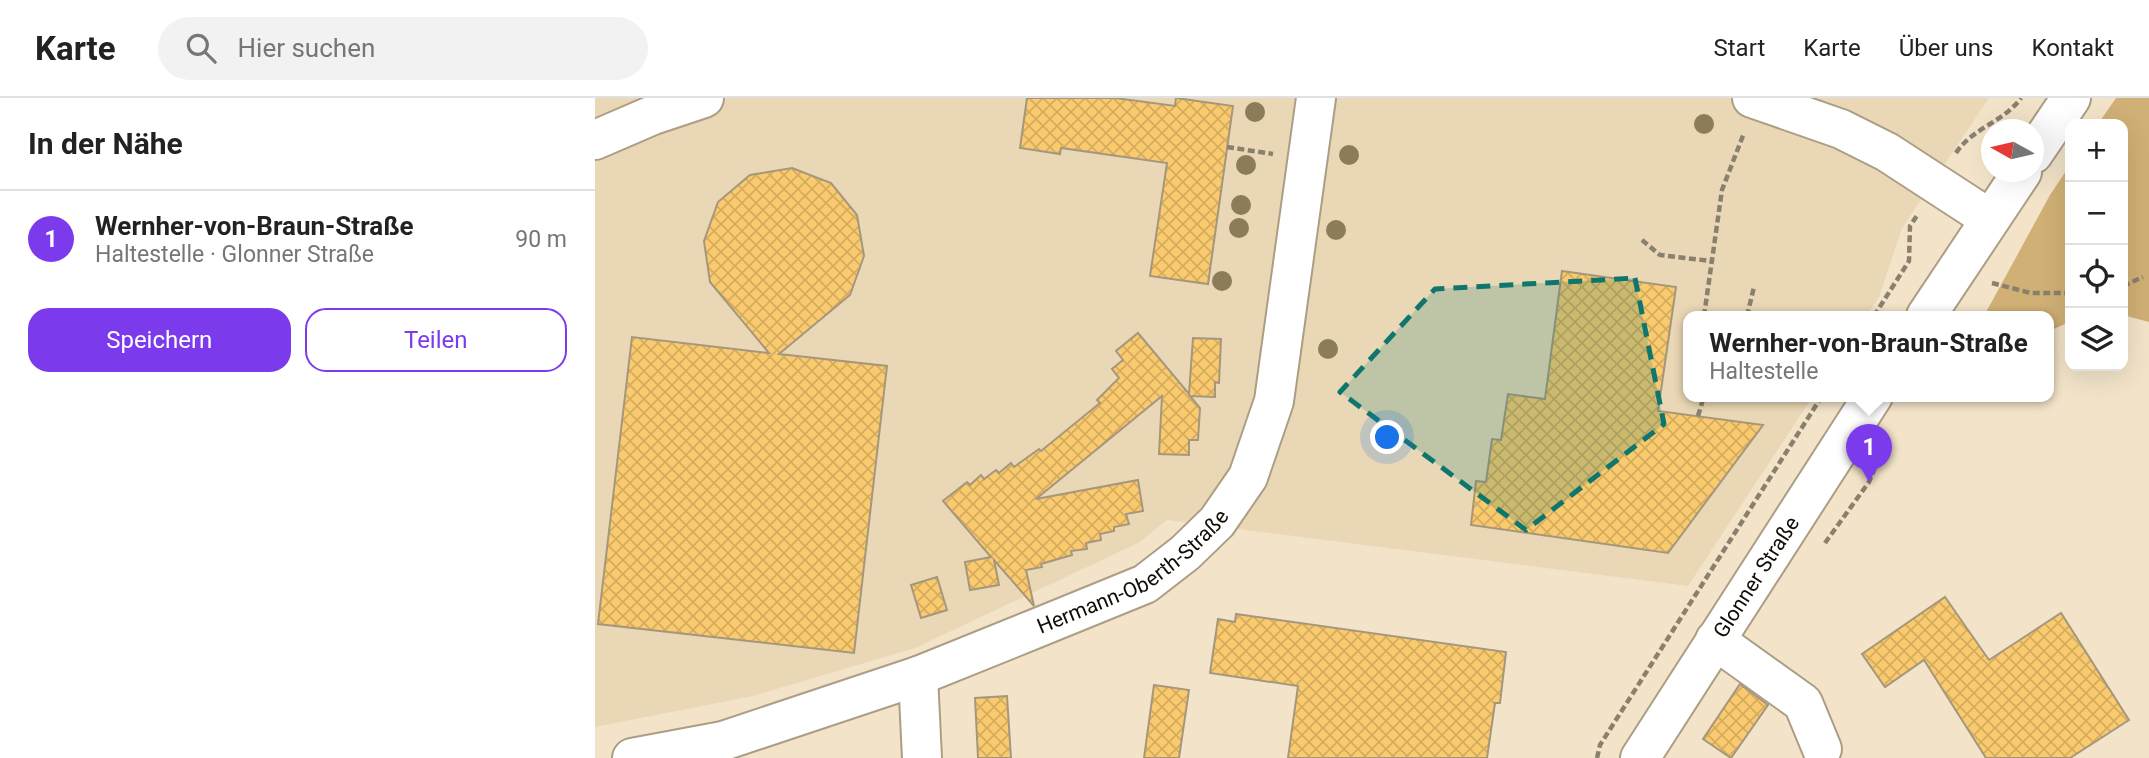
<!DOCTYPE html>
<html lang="de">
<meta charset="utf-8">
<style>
body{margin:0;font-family:Roboto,sans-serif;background:#f2f2f2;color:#222}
.controls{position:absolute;right:21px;top:21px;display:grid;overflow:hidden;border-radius:14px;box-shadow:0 7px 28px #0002}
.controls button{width:63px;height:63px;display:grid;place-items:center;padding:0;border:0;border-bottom:2px solid #e0e0e0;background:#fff;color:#222;font:35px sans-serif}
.compass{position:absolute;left:1386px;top:21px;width:63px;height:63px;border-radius:50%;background:#fff;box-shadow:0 7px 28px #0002;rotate:278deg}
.you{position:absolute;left:793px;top:340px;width:24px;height:24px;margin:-18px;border:5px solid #fff;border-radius:50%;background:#1a73e8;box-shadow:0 0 0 10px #1a73e833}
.badge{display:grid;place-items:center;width:46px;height:46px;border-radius:50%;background:#7c3aed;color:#fff;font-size:23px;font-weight:700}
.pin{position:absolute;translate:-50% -58px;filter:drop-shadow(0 2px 4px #0008)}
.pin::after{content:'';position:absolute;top:37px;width:24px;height:21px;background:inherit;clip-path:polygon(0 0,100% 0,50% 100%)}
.popup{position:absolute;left:1088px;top:213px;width:371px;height:91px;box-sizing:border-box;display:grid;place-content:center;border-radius:14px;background:#fff;filter:drop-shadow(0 2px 5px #0005);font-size:23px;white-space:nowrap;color:#767676}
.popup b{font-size:26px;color:#222}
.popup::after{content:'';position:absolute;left:50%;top:100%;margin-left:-14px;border:14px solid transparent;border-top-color:#fff}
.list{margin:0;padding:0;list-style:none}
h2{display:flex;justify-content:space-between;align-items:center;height:91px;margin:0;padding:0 28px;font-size:30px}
h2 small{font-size:23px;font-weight:400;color:#767676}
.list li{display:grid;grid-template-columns:46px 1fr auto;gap:21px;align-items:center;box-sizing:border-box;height:98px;padding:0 28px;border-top:2px solid #e0e0e0}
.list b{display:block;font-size:26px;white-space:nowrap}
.list p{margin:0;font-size:23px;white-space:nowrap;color:#767676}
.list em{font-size:23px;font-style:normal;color:#767676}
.actions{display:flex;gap:14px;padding:21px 28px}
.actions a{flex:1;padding:16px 0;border:2px solid #7c3aed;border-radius:21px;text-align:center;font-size:24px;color:#7c3aed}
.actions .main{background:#7c3aed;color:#fff}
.icon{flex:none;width:38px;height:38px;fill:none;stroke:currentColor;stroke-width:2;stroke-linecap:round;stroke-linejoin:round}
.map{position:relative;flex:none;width:1554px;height:660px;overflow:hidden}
header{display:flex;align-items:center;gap:42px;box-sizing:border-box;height:98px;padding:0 35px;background:#fff;border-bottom:2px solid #e0e0e0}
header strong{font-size:33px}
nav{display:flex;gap:38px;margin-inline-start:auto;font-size:24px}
.search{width:490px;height:63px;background:#f2f2f2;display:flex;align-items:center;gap:18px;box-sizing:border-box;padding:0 24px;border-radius:38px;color:#767676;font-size:26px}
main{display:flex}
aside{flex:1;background:#fff}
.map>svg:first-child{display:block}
</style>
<header>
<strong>Karte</strong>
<div class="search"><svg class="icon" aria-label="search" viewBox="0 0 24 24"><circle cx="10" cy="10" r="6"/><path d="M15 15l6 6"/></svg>Hier suchen</div>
<nav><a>Start</a><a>Karte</a><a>Über uns</a><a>Kontakt</a></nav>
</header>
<main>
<aside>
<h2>In der Nähe<small></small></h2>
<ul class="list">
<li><span class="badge">1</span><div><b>Wernher-von-Braun-Straße</b><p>Haltestelle · Glonner Straße</p></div><em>90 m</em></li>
</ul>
<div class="actions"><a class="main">Speichern</a><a>Teilen</a></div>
</aside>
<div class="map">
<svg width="1554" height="660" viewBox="0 0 1554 660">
<defs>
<pattern id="building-cross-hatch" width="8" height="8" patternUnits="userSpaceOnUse" patternTransform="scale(1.75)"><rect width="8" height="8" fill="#faca6e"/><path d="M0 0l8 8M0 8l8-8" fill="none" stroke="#d5ac5e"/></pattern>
</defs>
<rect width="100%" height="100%" fill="#f3e4c9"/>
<path fill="#ead7b5" d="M 0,0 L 1394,0 L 1307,130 L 1284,199 L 1271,218 L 1094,218 L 1094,298 L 1218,298 L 1093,488 L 572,422 L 545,444 L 320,550 L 158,598 L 0,629 Z"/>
<g fill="#d0b075">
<path d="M 1521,0 L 1554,0 L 1554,224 L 1528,217 L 1528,26 L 1503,26 Z"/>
<path d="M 1475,67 L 1475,224 L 1454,233 L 1454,218 L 1389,218 L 1455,97 Z"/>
</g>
<g fill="url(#building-cross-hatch)" stroke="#a5977d" stroke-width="2">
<path d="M 432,0 L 520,0 L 580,8 L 581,0 L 638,8 L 613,186 L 555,178 L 572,65 L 466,50 L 465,56 L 425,50 Z"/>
<path d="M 197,70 L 236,85 L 262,117 L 269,158 L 255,197 L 184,256 L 292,268 L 259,555 L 3,526 L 37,239 L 174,255 L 115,184 L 109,143 L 123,104 L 155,77 Z"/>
<path d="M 967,173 L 1081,189 L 1063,313 L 1168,327 L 1073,455 L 876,427 L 881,383 L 891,384 L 897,341 L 906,342 L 913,296 L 950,301 Z"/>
<path d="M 543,235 L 594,296 L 598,240 L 626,241 L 624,285 L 620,284 L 620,299 L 595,298 L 605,310 L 603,342 L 594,342 L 594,357 L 564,356 L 567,298 L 441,401 L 543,382 L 548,413 L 531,416 L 534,426 L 519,429 L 519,433 L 505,436 L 506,442 L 491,445 L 492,451 L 476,453 L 477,457 L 446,466 L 447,469 L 431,472 L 439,508 L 399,462 L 404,487 L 375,492 L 370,464 L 396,459 L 348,403 L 372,384 L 375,387 L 386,377 L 389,381 L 401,372 L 404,375 L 416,365 L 419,369 L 444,351 L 446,353 L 505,305 L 502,302 L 524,280 L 517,271 L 528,262 L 521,253 Z"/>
<path d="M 342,479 L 352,512 L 326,520 L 316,487 Z"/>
<path d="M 1350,499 L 1394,562 L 1466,515 L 1534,622 L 1475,660 L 1391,660 L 1329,562 L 1290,589 L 1267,556 Z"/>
<path d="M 641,516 L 911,554 L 905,605 L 900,605 L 892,660 L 693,660 L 703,588 L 615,575 L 623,521 L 640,524 Z"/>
<path d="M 1145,586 L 1173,607 L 1136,660 L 1108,641 Z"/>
<path d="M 559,587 L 594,592 L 584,660 L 549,660 Z"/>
<path d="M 412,598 L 416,660 L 383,660 L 380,600 Z"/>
</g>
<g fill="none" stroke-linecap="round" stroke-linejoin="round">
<defs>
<g id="minor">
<path d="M 1157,0 L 1246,31 L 1292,54 L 1395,121"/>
<path d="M 0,42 L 58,17 L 109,0"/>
<path d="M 1438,56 L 1476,0"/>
<path d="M 1331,218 L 1427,74"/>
<path d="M 1120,542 L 1208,605 L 1227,651"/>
<path d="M 323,578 L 327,660"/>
<path id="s1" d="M 37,660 L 128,643 L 323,578 L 442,530 L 550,486 L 590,455 L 622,424 L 653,379 L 679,303 L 721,0"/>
<path id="s2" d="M 1045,660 L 1278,298"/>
</g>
</defs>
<use href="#minor" stroke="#ac9e84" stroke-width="42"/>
<g stroke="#8a806e" stroke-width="4.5" stroke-dasharray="7 3.5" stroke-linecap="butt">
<path d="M 632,49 L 678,56"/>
<path d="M 1361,55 C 1377,30 1409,24 1426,0"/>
<path d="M 1047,142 L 1065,157 L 1116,163"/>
<path d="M 1397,185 L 1436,195 L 1475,195"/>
<path d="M 1528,188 L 1548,179"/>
<path d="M 1109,218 L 1127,92 L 1149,35"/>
<path d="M 1152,218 L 1159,189"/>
<path d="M 1279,218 L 1314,163 L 1315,128 L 1323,116"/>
<path d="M 1103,318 L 1109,298"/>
<path d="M 1230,445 L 1274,384 L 1282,364"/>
<path d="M 1002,660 L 1005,647 L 1227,298"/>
</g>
<use href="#minor" stroke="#fff" stroke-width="38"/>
</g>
<g fill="#8d7c5a">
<circle cx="660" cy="14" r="10"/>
<circle cx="1109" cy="26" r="10"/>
<circle cx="754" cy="57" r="10"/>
<circle cx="651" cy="67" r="10"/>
<circle cx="646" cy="107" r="10"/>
<circle cx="644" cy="130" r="10"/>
<circle cx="741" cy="132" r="10"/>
<circle cx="627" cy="183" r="10"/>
<circle cx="733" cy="251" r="10"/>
</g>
<path fill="#0f766e" fill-opacity="0.2" stroke="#0f766e" stroke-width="5" stroke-dasharray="14 9" stroke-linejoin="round" d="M 1040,180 L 1069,326 L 931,432 L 745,294 L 840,191 Z"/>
<g text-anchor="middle" stroke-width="7" stroke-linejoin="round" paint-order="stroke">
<g font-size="21" fill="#110c04" stroke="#f3e4c9">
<text dy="7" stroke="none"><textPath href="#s1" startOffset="539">Hermann-Oberth-Straße</textPath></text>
<text dy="7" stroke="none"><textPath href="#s2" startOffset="215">Glonner Straße</textPath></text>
</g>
</g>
</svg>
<div class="controls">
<button>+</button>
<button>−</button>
<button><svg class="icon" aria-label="locate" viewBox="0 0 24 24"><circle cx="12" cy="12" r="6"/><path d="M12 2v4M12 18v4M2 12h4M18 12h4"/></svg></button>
<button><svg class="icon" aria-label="layers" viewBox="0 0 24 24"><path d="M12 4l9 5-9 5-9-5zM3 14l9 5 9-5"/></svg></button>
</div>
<svg class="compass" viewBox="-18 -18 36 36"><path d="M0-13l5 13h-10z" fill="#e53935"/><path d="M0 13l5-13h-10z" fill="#767676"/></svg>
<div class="you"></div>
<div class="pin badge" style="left:1274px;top:384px">1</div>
<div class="popup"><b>Wernher-von-Braun-Straße</b>Haltestelle</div>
</div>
</main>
